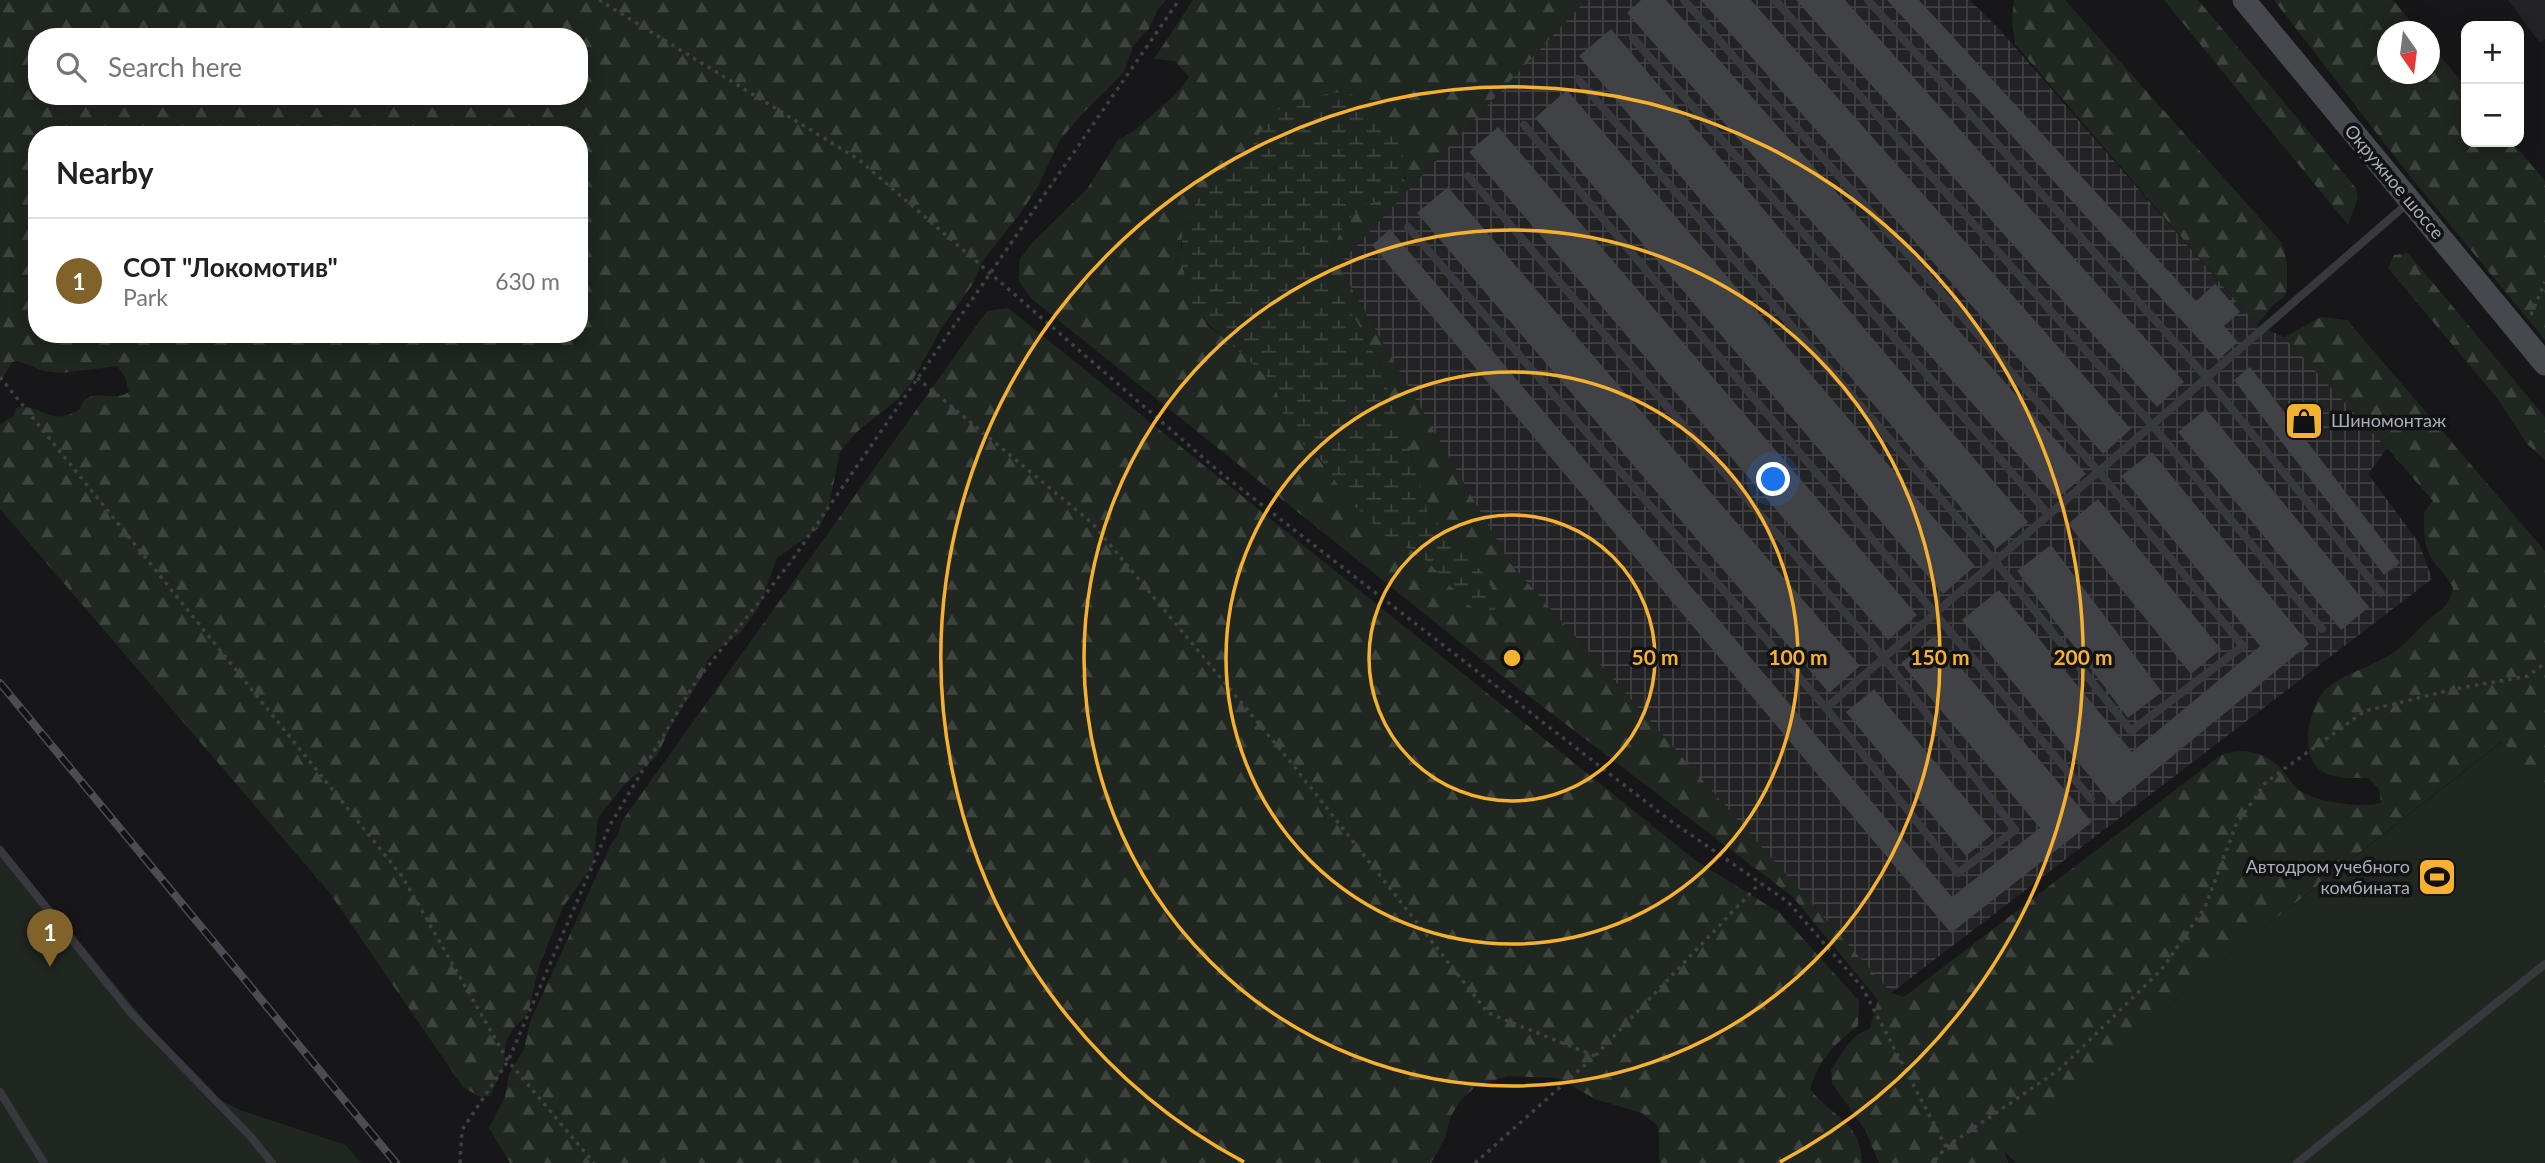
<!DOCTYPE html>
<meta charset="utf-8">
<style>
body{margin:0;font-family:Lato,sans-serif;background:#f2f2f2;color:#202124}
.controls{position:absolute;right:21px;top:21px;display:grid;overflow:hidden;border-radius:14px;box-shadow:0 4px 18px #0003}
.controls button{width:63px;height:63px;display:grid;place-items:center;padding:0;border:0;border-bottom:2px solid #e0e0e0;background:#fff;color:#202124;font:35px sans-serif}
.compass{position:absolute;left:2377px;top:21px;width:63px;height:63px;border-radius:50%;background:#fff;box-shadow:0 4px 18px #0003;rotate:166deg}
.you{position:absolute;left:1774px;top:480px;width:24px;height:24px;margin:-18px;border:5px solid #fff;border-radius:50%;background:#1a73e8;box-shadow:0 0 0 10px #1a73e833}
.badge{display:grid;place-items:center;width:46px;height:46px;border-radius:50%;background:#81622a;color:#fff;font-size:23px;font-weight:700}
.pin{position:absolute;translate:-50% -58px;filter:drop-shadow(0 2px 4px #0008)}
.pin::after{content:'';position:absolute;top:37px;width:24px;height:21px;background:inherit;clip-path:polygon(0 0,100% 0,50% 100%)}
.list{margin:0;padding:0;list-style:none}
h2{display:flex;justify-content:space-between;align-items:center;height:91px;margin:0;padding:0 28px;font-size:30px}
h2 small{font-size:23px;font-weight:400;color:#757577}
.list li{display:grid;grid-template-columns:46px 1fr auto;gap:21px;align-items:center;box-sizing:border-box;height:126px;padding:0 28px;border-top:2px solid #e0e0e0}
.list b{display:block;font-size:26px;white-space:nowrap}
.list p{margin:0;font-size:23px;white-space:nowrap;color:#757577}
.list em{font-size:23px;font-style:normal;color:#757577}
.icon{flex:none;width:38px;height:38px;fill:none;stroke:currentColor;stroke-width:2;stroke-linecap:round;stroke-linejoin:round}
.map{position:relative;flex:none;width:2545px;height:1163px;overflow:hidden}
.search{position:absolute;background:#fff;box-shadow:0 4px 18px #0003;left:28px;top:28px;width:560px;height:77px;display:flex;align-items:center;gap:18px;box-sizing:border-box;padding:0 24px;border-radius:28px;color:#757577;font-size:26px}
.panel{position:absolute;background:#fff;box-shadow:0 4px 18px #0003;left:28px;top:126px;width:560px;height:217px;border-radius:28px}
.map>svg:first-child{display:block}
</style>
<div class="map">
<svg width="2545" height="1163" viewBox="0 0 2545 1163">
<defs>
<pattern id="industrial-grid" width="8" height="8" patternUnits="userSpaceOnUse" patternTransform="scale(1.75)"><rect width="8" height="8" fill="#232326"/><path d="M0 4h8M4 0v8" fill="none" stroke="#404043"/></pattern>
<pattern id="forest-firs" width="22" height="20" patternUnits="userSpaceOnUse" patternTransform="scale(1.75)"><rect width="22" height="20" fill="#1f2720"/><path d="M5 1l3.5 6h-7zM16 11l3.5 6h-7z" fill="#3d443e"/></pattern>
<pattern id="wetland-marsh" width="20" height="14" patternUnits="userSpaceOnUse" patternTransform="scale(1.75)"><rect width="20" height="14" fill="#1f2720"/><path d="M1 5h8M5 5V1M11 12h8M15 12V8" fill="none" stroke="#3d443e"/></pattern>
</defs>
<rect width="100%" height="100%" fill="#171719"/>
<path fill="#232326" d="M 2508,0 L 2545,0 L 2545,39 L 2540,43 Z"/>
<path fill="url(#industrial-grid)" d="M 1586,0 L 1970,0 L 2000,30 L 2257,325 L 2284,337 L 2387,448 L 2368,474 L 2419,543 L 2432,579 L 1891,993 L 1510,563 L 1338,265 Z"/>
<g fill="url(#forest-firs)" fill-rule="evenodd">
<path d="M 0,0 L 1166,0 L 1158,9 L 1149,29 L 1134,44 L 1124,72 L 1081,115 L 1060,140 L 1038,186 L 1022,211 L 982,262 L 974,282 L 941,329 L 910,385 L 897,400 L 859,430 L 844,446 L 839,455 L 829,507 L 819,528 L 777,558 L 759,607 L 740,633 L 717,650 L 707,661 L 702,677 L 673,722 L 657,756 L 625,784 L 598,818 L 593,865 L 563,907 L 539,966 L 528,1013 L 513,1029 L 506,1042 L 503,1068 L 490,1096 L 480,1097 L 463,1087 L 329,892 L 0,509 L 0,425 L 14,415 L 16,408 C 41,402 51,429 80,409 C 87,384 113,404 129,392 L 125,377 L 117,366 L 62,373 L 44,371 L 18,361 L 12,362 L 0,383 ZM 37,37 L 579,37 L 579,96 L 37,96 ZM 37,135 L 579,135 L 579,334 L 37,334 Z"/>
<path d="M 1193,0 L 1586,0 L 1338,265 L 1510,563 L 1891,993 L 1904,997 L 2221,755 C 2244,747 2268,752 2284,772 C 2290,779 2293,787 2302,792 C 2320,803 2362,808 2381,803 L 2379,789 L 2368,778 C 2354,778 2338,779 2325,773 C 2297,760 2308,706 2327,688 C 2342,675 2370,667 2388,656 C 2404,647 2415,632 2428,620 C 2443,607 2448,609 2453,588 C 2447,575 2433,564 2428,551 C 2423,539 2424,524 2424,512 L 2433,501 L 2387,448 L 2284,337 L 2321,317 L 2347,320 L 2545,551 L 2545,787 L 2501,742 L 2216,965 L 2004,1150 L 2008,1163 L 1879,1163 L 1865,1130 L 1832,1083 L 1831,1070 L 1847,1045 L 1857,1035 L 1870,1028 L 1878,1000 L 1793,897 L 1501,675 L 1032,299 L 1019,282 L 1019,261 L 1031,244 L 1087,189 L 1118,140 L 1135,130 L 1176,94 L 1189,77 L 1175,61 L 1154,59 ZM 1369,104 C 1395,128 1401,145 1406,179 L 1384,200 L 1368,204 L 1345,222 L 1332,250 L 1328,264 L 1330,277 L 1358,324 L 1371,349 L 1379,359 L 1391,402 L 1407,441 L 1428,513 L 1459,544 L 1489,582 L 1430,564 L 1417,553 L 1388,538 L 1351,503 L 1330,473 L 1284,416 L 1274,383 L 1235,346 L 1207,325 L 1181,248 L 1182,232 L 1194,205 L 1226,170 L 1251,152 Z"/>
<path d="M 2014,0 L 2065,0 L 2282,243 L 2287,263 L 2287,290 L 2284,297 L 2272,306 L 2257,325 L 2015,44 L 2012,20 Z"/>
<path d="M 2164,0 L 2198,0 L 2356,188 L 2358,198 L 2348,225 Z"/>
<path d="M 2274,0 L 2393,0 L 2419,31 L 2388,32 L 2388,74 L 2430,74 L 2430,44 L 2466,87 L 2466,142 L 2512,142 L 2545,181 L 2545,340 L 2413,180 Z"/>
<path d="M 2408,253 L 2545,417 L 2545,460 L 2527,444 L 2497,398 L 2388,268 L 2394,255 Z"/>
<path d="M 1008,308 L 1695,860 L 1780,913 L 1859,1001 L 1858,1026 C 1832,1046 1820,1058 1810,1089 C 1834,1120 1860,1119 1862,1163 L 1660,1163 C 1657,1150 1661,1139 1657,1125 L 1642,1113 L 1595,1099 L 1558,1078 L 1508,1076 L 1476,1086 L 1460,1101 L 1450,1118 L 1445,1138 L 1431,1163 L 510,1163 L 489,1128 L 505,1097 L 509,1074 L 524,1049 L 530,1022 L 610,846 L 618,834 L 622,821 L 987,311 Z"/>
</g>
<path fill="url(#wetland-marsh)" d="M 1343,92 C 1383,101 1415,152 1402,191 L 1384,200 L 1368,204 L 1345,222 L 1332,250 L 1328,264 L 1330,277 L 1358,324 L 1371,349 L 1379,359 L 1391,402 L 1407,441 L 1428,513 L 1459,544 L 1490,582 L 1494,596 L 1495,610 L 1479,613 L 1465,602 L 1430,564 L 1417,553 L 1388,538 L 1351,503 L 1320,459 L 1293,435 L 1284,416 L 1274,383 L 1196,313 L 1190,296 L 1182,265 L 1182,232 L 1187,218 L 1202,193 L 1226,170 L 1250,152 L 1256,138 L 1276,111 L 1288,103 L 1331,93 Z"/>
<g fill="#1f2720">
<path d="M 2502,742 L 2545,787 L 2545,1163 L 2016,1163 L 2003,1150 L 2216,965 Z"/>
<path d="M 0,845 L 202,1090 L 240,1110 L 346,1145 L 361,1163 L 0,1163 Z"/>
</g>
<g fill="#414246">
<path d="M 1641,0 L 1666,0 L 2086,474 L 2057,499 L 1627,13 Z"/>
<path d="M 1701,0 L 1751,0 L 2131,429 L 2103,454 Z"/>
<path d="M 1796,0 L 1845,0 L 2184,382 L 2157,407 Z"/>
<path d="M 1887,0 L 1919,0 L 2196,301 L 2215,284 L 2240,312 L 2224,326 L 2238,342 L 2218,360 Z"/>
<path d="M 1611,29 L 2028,522 L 1996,549 L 1579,56 Z"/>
<path d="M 1567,90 L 1975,566 L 1943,594 L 1535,118 Z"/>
<path d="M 1498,127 L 1917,615 L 1888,640 L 1469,152 Z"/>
<path d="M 1448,187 L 1860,666 L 1829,693 L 1417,213 Z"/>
<path d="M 1390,229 L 1952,897 L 2040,828 L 1901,663 L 1934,636 L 2092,822 L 1951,933 L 1372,245 Z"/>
<path d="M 2250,367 L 2400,563 L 2384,575 L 2234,380 Z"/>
<path d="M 2206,409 L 2369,607 L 2341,630 L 2178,432 Z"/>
<path d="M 2301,409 L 2315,425 L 2306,433 L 2293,417 Z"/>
<path d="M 2152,452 L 2309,644 L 2113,805 L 1962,620 L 1999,590 L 2132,752 L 2260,646 L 2121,476 Z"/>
<path d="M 2098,499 L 2221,649 L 2191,674 L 2068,524 Z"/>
<path d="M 2051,545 L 2162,692 L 2128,718 L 2017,571 Z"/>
<path d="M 1874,689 L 1994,833 L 1966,856 L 1846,712 Z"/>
</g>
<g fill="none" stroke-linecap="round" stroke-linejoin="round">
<g stroke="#3e4045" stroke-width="3.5" stroke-dasharray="3.5 5" stroke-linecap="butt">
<path d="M 599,0 L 858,159 L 1222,474 L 1668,819 L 1788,902 L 1862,987 L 1946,1147 L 1933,1163"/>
<path d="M 2531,315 L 2545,282"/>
<path d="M 0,377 L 402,876 L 508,1061 L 594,1163"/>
<path d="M 917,378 L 1092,523 L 1289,760 L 1488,1013 L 1595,1056"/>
<path d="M 1946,1147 L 2060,1069 L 2162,969 L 2205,907 L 2236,825 L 2266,782 L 2365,711 L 2455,689 L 2528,676 L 2545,663"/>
<path d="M 460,1163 L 462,1130 L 508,1061 L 610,825 L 696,681 L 790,563 L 1179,0"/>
<path d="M 1475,1163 L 1595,1056 L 1760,883"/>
</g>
<g stroke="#38393e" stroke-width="8">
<path d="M 1775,0 L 2152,425 L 2322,629"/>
<path d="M 1868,0 L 2207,378 L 2381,593"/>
<path d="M 1633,38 L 2049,515"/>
<path d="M 1578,79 L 1995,561 L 2131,731 L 2243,646 L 2099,472 L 1684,0"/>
<path d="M 1524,125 L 2091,799"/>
<path d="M 1408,227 L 1826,708 L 1958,873 L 2015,830 L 1884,658 L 1468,176"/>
<path d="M 1826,708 L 2408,203"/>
<path d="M 0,850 L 131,1013 L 250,1136 L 272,1163"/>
<path d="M 0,1092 L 44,1163"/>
<path d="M 2297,1163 L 2545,964"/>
</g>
<path stroke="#46484e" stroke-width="23" d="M 2244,0 L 2545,364"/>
<defs>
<path id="rail" d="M 0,683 L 396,1163"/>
</defs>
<use href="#rail" stroke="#4b4d53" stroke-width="8"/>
<use href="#rail" stroke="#121214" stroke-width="5" stroke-dasharray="16" stroke-linecap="butt"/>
</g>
<g fill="none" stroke="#f7b131" stroke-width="3.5">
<circle cx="1512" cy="658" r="143"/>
<circle cx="1512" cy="658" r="286"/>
<circle cx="1512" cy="658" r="428"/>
<path d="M1244 1162A571 571 0 1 1 1780 1162"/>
</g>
<defs>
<symbol id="shop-square" viewBox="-11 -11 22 22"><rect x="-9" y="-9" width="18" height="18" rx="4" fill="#f7b131" stroke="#121214"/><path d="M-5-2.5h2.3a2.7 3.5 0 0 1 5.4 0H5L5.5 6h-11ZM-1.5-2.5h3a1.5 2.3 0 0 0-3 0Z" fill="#111"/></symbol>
<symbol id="stadium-square" viewBox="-11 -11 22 22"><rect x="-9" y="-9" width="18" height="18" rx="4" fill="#f7b131" stroke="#121214"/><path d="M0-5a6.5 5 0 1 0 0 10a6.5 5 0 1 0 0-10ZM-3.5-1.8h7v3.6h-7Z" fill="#111"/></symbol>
</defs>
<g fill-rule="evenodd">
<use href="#shop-square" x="2282" y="399" width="44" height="44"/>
<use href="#stadium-square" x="2415" y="855" width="44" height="44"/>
</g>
<g text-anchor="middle" stroke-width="7" stroke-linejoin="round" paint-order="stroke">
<g font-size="18" fill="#a9aeb9" stroke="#121214">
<text transform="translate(2394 182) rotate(50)" y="6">Окружное шоссе</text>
</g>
<g font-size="18" fill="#a9aeb9" stroke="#121214" text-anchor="start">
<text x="2331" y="427">Шиномонтаж</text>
<text x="2410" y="873" text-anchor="end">Автодром учебного<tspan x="2410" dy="21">комбината</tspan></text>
</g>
</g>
<circle cx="1512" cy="658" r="10" fill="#f7b131" stroke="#121214" stroke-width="3.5"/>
<g font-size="21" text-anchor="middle" font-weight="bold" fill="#f7b131" stroke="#121214" stroke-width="7" stroke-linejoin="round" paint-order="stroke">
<text x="1655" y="665">50 m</text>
<text x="1798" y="665">100 m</text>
<text x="1940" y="665">150 m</text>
<text x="2083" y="665">200 m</text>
</g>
</svg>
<div class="controls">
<button>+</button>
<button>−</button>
</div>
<svg class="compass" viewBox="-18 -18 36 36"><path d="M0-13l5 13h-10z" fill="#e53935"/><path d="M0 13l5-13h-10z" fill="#757577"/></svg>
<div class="you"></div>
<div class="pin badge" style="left:50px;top:967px">1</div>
<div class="search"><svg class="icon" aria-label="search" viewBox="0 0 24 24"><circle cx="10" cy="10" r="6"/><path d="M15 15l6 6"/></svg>Search here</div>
<section class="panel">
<h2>Nearby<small></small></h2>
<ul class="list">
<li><span class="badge">1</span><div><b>СОТ &quot;Локомотив&quot;</b><p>Park</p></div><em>630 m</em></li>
</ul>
</section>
</div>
